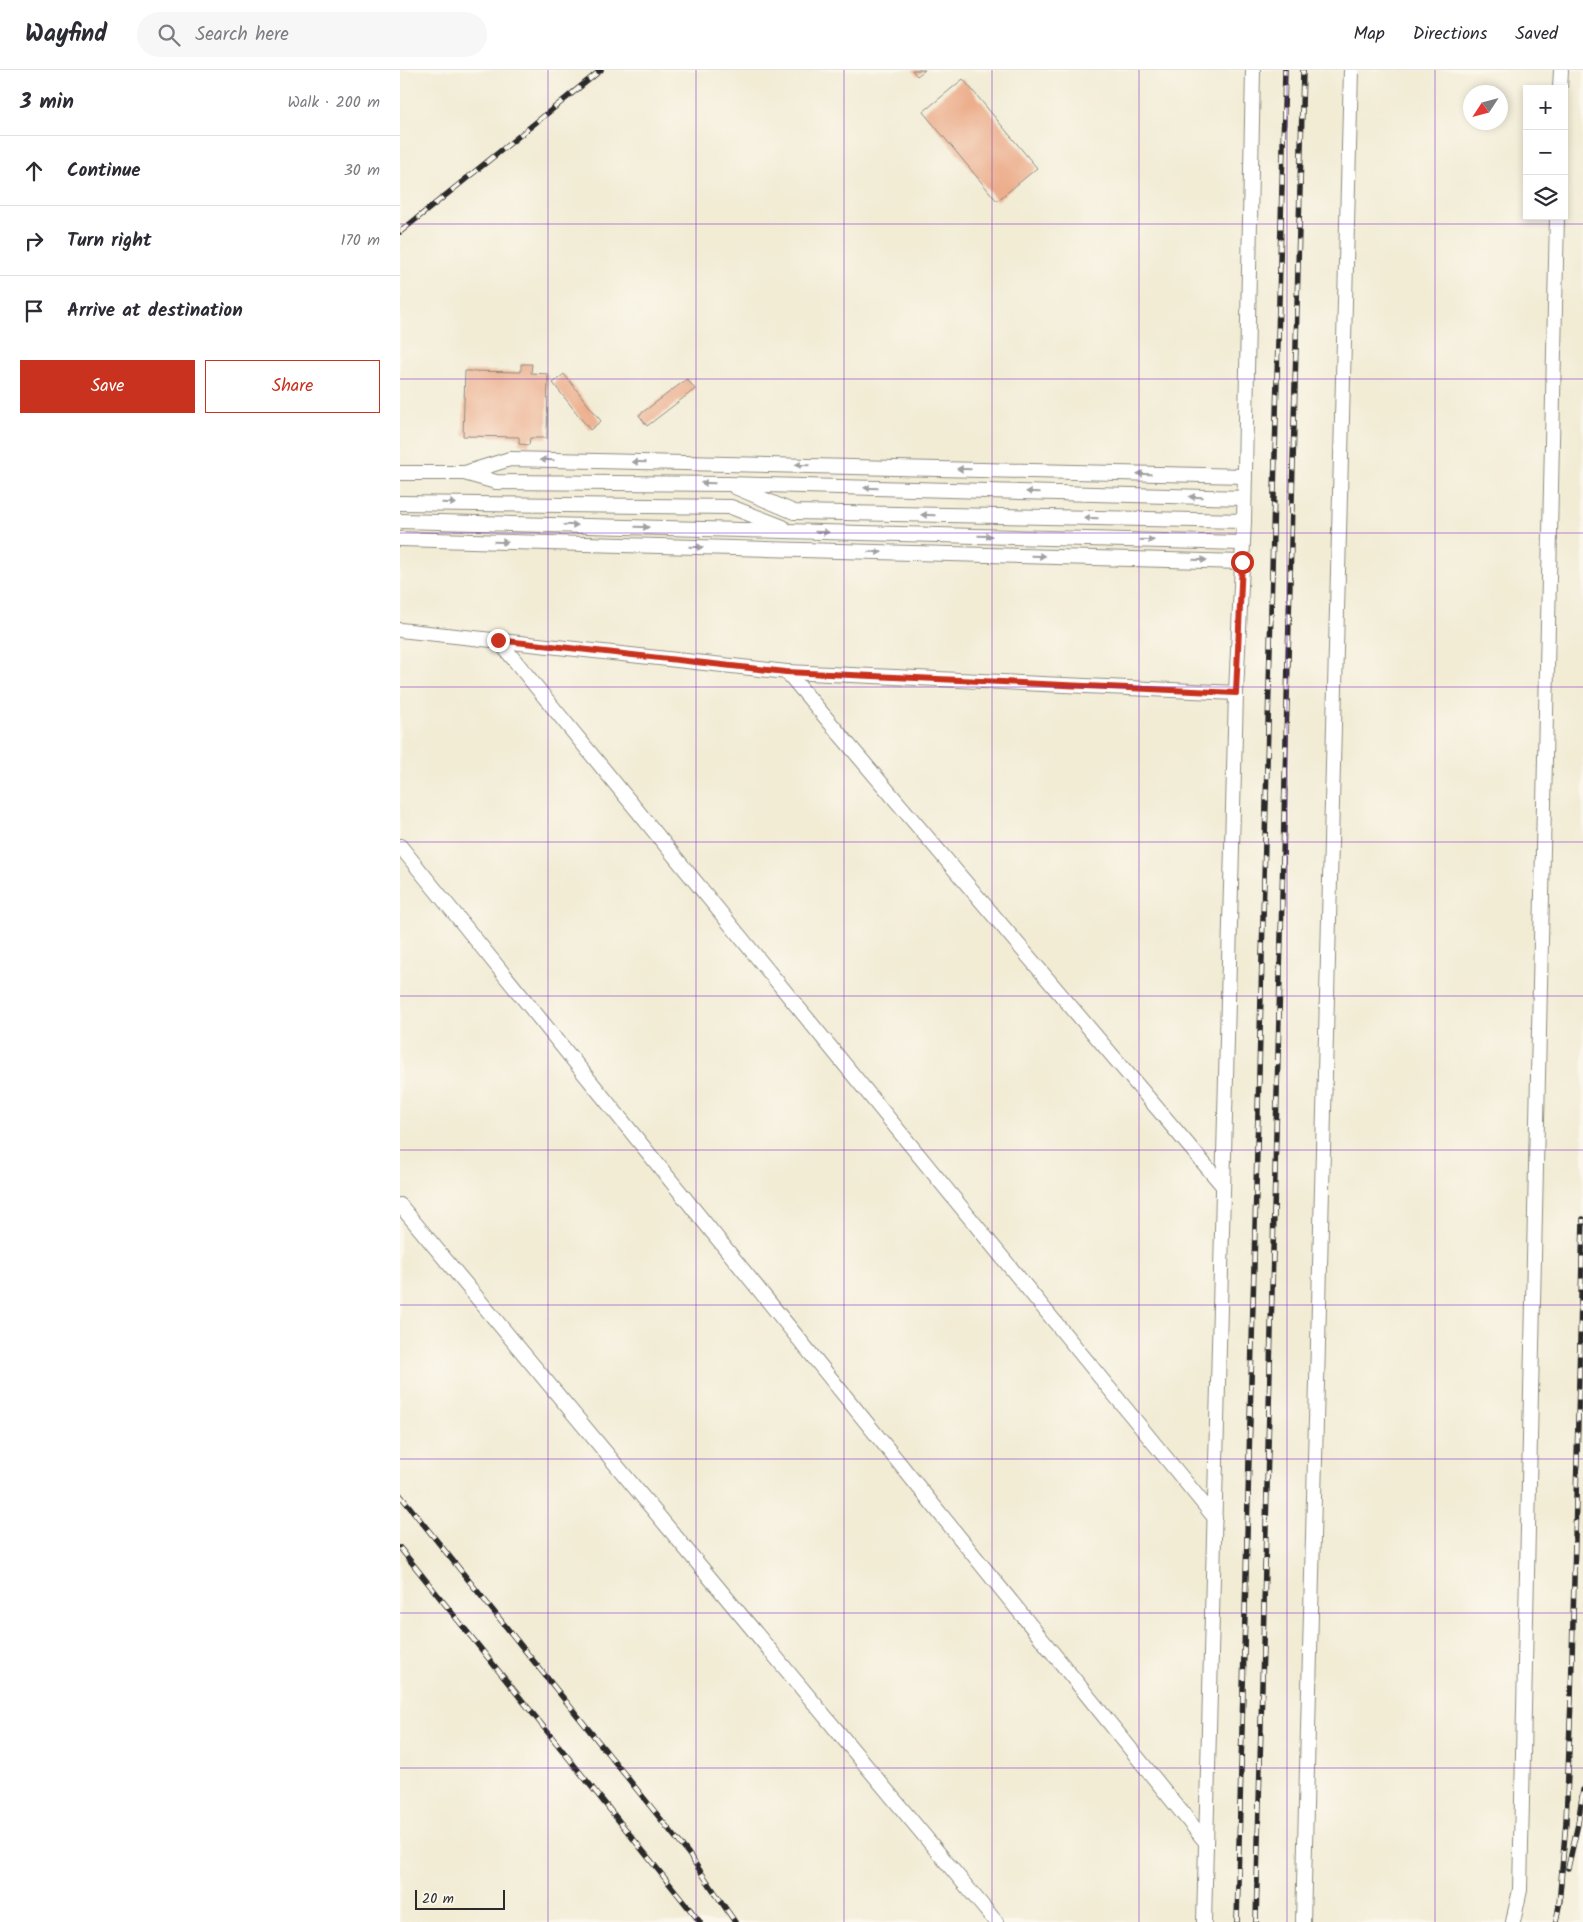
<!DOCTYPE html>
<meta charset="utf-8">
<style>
body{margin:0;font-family:Kalam,sans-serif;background:#f7f7f7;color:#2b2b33}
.controls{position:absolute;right:15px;top:15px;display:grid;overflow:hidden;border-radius:0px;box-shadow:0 2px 8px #0003}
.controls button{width:45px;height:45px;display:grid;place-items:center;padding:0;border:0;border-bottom:1px solid #e1e1e2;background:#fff;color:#2b2b33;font:25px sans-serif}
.compass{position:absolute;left:1063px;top:15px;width:45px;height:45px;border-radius:50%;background:#fff;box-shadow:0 2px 8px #0003;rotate:234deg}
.scale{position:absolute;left:15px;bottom:12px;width:90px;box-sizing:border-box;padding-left:5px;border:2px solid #2b2b2b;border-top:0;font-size:14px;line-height:18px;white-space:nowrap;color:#2b2b2b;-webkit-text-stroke:4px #fbf7ec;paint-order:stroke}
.stop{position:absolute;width:15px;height:15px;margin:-11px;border:4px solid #c8321e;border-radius:50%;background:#fff}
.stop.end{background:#c8321e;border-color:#fff;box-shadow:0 1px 5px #0008}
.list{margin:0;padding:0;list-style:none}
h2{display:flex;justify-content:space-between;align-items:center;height:65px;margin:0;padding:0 20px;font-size:21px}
h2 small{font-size:16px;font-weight:400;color:#7c7c81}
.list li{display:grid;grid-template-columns:32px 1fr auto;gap:15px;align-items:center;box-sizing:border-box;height:70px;padding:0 20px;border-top:1px solid #e1e1e2}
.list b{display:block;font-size:19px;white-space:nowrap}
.list em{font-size:16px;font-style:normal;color:#7c7c81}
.actions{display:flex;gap:10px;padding:15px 20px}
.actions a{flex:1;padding:11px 0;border:1px solid #c8321e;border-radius:0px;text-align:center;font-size:18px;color:#c8321e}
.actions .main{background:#c8321e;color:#fff}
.icon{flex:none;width:28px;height:28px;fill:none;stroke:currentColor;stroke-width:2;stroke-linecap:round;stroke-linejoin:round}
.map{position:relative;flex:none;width:1183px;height:1852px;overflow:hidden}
header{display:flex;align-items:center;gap:30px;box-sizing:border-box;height:70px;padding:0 25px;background:#fff;border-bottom:1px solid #e1e1e2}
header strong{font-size:24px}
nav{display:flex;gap:28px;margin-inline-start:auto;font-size:18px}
.search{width:350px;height:45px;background:#f7f7f7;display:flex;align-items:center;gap:12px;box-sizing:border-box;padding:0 18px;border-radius:28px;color:#7c7c81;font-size:19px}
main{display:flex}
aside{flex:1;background:#fff}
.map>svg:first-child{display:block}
</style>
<header>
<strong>Wayfind</strong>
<div class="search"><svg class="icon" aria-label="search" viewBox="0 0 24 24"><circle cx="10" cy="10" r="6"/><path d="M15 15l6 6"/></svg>Search here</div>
<nav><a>Map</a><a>Directions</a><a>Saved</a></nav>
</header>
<main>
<aside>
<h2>3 min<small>Walk · 200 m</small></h2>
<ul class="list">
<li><svg class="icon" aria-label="ahead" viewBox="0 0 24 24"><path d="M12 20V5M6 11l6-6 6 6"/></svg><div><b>Continue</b></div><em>30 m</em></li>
<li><svg class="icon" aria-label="right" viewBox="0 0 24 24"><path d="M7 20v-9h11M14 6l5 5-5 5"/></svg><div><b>Turn right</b></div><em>170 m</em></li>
<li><svg class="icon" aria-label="arrive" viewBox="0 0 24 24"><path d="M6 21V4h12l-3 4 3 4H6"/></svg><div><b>Arrive at destination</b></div></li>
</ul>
<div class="actions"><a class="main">Save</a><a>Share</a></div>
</aside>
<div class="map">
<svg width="1183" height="1852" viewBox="0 0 1183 1852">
<rect width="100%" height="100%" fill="#fbf7ec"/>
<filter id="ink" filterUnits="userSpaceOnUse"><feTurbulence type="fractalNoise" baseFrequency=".02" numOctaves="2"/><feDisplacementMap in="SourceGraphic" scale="10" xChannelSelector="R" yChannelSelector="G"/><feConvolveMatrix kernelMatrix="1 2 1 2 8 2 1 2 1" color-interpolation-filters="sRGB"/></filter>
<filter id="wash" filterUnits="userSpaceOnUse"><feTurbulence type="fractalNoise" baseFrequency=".0096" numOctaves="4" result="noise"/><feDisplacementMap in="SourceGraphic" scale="20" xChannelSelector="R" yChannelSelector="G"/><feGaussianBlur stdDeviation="1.12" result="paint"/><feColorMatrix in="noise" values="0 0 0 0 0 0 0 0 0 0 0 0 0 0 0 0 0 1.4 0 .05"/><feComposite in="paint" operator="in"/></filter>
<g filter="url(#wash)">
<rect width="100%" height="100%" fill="#f2ecd5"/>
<g id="blocks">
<g fill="#ecae8c">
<path d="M 512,0 L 525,0 L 517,6 Z"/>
<path d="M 563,9 L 637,98 L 597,131 L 523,42 Z"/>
<path d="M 121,294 L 132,294 L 131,303 L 148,304 L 147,368 L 130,368 L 129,375 L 119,374 L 119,367 L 63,366 L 65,301 L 121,302 Z"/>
<path d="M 164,304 L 201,351 L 190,360 L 153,313 Z"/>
<path d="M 287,309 L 295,319 L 247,356 L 239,345 Z"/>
</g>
</g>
</g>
<g filter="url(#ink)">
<use href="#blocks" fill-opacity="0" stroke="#8e8c80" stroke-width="1"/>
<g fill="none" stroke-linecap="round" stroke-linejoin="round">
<defs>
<g id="lane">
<path d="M 1160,19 L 1161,0"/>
<path d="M 0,403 L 64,403 L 96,412 L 328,414 L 844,428"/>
<path d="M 65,403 L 110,389 L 845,406"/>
<path d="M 335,417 L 394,442 L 844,451"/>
<path d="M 0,433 L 331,437 L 383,457"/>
<path d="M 0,451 L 842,473"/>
<path d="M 0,469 L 842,492"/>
<path d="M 0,560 L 387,602 L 836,623"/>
<path d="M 98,570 L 815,1448"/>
<path d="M 387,602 L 823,1116"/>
<path d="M 0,776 L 805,1771"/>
<path d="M 0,1135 L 596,1852"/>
<path d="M 804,1852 L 836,623 L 844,451 L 853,0"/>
<path d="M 903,1852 L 951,0"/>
<path d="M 1113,1852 L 1120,1820 L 1157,146"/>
</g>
</defs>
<use href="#lane" stroke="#8e8c80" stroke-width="16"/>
<use href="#lane" stroke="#fff" stroke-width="14"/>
<defs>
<g id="rail">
<path d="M 0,162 L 201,0"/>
<path d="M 0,1425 L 288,1783 L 335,1852"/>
<path d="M 0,1478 L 300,1852"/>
<path d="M 1168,1798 L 1178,1754 L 1183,1720"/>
<path d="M 1159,1835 L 1166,1752 L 1171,1630 L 1183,1149"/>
<path d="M 837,1852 L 885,0"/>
<path d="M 856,1852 L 903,0"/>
<path d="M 1156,1852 L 1160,1830"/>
</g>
</defs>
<use href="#rail" stroke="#2b2b2b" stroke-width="5.5"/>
<use href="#rail" stroke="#fbf7ec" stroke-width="4" stroke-dasharray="11" stroke-linecap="butt"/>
</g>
<defs><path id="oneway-solid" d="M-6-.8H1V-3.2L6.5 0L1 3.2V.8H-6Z" transform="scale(1.25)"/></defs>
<g fill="#a0a0a0">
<use href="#oneway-solid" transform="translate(147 390) rotate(-179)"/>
<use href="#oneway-solid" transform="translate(239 392) rotate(-179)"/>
<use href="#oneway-solid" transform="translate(402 395) rotate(-179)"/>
<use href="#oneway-solid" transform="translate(564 399) rotate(-179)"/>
<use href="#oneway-solid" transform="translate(744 404) rotate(-179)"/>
<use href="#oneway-solid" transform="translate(308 413) rotate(-179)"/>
<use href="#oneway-solid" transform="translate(471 418) rotate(-178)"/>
<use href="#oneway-solid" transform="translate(633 422) rotate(-178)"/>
<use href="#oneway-solid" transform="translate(796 427) rotate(-178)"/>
<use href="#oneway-solid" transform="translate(49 433) rotate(1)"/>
<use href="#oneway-solid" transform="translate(528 445) rotate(-179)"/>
<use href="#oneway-solid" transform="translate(691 448) rotate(-179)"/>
<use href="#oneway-solid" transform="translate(171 455) rotate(1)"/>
<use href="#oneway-solid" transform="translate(242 457) rotate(1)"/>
<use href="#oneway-solid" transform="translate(422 462) rotate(2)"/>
<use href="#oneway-solid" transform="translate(585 466) rotate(2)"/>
<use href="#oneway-solid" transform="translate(747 470) rotate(2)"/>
<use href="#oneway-solid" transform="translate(101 472) rotate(2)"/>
<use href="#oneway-solid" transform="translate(296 477) rotate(2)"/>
<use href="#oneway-solid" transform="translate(475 482) rotate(2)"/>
<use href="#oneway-solid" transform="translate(638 486) rotate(2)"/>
<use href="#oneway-solid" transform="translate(800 490) rotate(2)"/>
</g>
</g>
<g fill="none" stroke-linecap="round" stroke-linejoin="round" filter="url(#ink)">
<path stroke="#c8321e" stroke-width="6" d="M 98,570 L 386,602 L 836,623 L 842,492"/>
</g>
<path fill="none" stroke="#7b2cbf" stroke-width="1" stroke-opacity="0.55" d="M 148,0 L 148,1852M 296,0 L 296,1852M 444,0 L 444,1852M 592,0 L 592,1852M 739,0 L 739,1852M 887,0 L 887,1852M 1035,0 L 1035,1852M 0,154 L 1183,154M 0,309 L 1183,309M 0,463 L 1183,463M 0,617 L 1183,617M 0,772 L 1183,772M 0,926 L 1183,926M 0,1080 L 1183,1080M 0,1235 L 1183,1235M 0,1389 L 1183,1389M 0,1543 L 1183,1543M 0,1698 L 1183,1698"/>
</svg>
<div class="controls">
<button>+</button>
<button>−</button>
<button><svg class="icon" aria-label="layers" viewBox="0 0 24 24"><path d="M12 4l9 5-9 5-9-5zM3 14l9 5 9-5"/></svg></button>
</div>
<svg class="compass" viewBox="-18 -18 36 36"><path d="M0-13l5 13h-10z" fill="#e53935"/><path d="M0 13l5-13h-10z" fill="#7c7c81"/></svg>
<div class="scale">20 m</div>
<div class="stop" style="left:842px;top:492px"></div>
<div class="stop end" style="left:98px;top:570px"></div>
</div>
</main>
